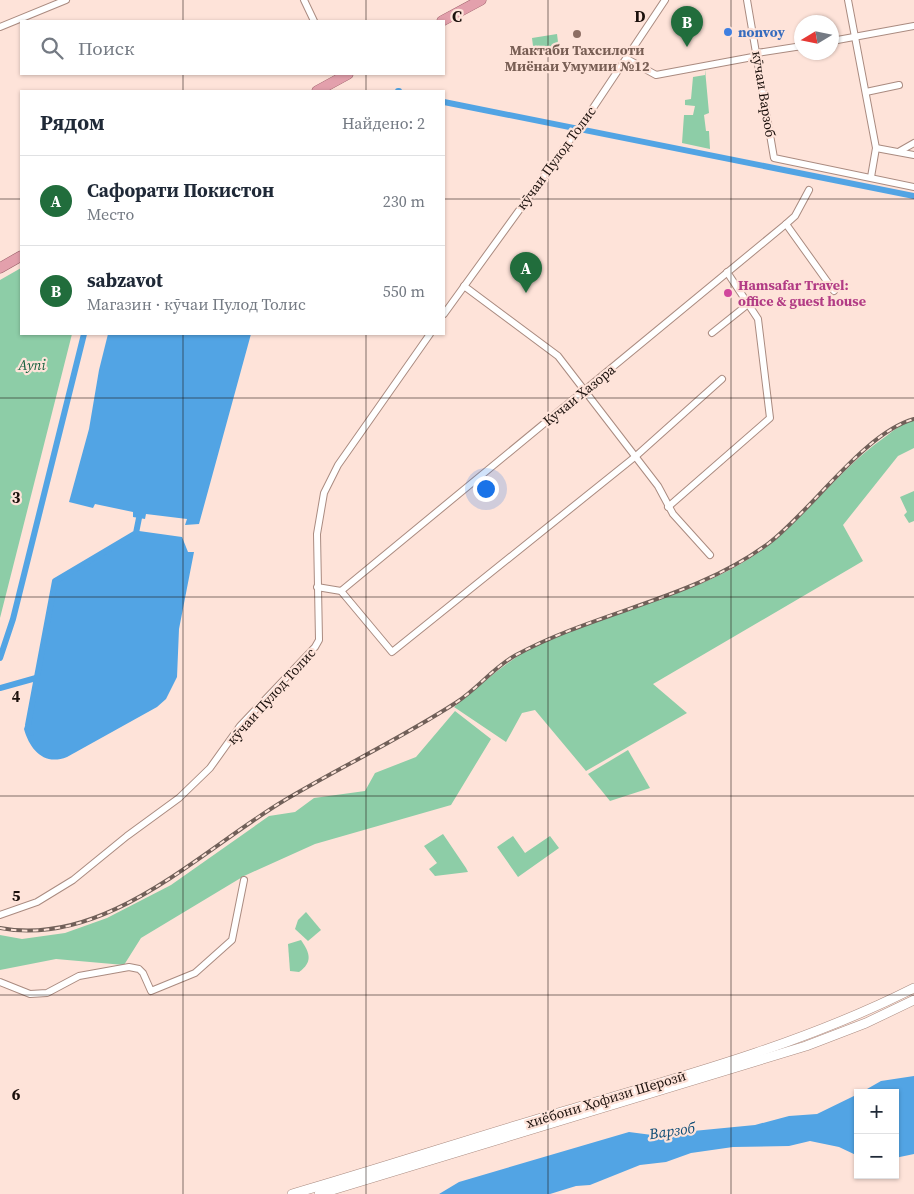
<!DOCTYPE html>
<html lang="ru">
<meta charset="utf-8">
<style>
body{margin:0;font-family:"Source Serif 4",serif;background:#f6f6f7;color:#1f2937}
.controls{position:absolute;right:15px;bottom:15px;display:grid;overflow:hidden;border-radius:0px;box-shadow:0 1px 4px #0004}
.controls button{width:45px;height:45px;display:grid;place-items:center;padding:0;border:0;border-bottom:1px solid #e0e1e3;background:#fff;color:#1f2937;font:25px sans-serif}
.compass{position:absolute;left:794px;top:15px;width:45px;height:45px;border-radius:50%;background:#fff;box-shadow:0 1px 4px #0004;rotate:260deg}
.you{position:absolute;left:485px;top:488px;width:18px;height:18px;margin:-12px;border:4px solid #fff;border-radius:50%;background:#1a73e8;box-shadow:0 0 0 8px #1a73e833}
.badge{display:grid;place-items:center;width:32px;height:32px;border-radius:50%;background:#216d3c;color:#fff;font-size:16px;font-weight:700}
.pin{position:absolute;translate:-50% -41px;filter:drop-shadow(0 1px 2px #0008)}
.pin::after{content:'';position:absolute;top:26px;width:18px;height:15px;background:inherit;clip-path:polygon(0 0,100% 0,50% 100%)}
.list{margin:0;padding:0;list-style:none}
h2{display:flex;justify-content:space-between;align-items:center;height:65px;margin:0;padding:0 20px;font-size:21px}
h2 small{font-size:16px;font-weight:400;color:#747a83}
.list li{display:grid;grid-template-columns:32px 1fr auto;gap:15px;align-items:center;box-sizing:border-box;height:90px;padding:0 20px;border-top:1px solid #e0e1e3}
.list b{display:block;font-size:19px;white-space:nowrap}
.list p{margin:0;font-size:16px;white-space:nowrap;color:#747a83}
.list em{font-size:16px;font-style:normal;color:#747a83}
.icon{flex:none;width:28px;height:28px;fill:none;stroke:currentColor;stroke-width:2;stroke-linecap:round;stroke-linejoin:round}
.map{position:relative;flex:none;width:914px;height:1194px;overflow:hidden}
.search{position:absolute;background:#fff;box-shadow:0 1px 4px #0004;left:20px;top:20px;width:425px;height:55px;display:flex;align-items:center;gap:12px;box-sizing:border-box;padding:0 18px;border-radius:0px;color:#747a83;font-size:19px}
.panel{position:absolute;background:#fff;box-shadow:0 1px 4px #0004;left:20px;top:90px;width:425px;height:245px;border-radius:0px}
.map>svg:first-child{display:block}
</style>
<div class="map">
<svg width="914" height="1194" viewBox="0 0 914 1194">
<rect width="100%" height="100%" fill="#fee3d9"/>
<g fill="#8dcda7">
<path d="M 557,34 L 559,50 L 534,54 L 532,38 Z"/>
<path d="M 705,69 L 709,113 L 704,115 L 706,131 L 709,131 L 710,149 L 682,143 L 684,115 L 693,115 L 695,106 L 685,105 L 685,100 L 691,99 L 693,77 L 705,75 Z"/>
<path d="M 21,268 L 21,334 L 72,334 L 0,618 L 0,280 Z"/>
<path d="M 914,420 L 914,448 L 898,456 L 843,525 L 863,561 L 653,684 L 687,713 L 586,771 L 535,710 L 522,713 L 506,742 L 454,707 C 485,681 514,654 552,637 C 624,605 708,594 771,543 C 811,510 842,467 885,437 C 894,430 903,423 914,420 Z"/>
<path d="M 914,491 L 914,521 L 909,523 L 904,515 L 907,512 L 900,497 Z"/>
<path d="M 455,711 L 491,739 L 451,805 L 315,844 L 244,876 L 141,938 L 124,965 L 56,959 L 0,970 L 0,935 L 22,939 L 65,933 L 107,918 L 171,885 L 269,816 L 295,812 L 314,798 L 365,791 L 375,773 L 416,757 Z"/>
<path d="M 628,750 L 650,788 L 610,801 L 588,774 Z"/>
<path d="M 443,834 L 466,868 L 468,872 L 435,876 L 429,869 L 437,863 L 424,846 Z"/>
<path d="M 513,836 L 525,853 L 550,836 L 559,848 L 518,877 L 497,847 Z"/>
<path d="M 306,912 L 321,930 L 308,941 L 295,929 L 298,920 Z"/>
<path d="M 301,940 C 310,953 313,962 299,972 L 290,971 L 288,944 Z"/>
</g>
<g fill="#52a4e4">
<path d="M 108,334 L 251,334 L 199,524 L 185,525 L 187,519 L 146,514 L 145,519 L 133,517 L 133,512 L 95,504 L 93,508 L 69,502 L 89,429 L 99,370 Z"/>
<path d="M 139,531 L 182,537 L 188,552 L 194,552 L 179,629 L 177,677 L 166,699 L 157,707 L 67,757 C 44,766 30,750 24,729 L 25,726 L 29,726 L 57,582 L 138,534 Z"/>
<path d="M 914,1076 L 914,1154 L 895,1158 L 895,1093 L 860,1093 L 881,1081 Z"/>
<path d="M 858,1094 L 858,1156 L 839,1147 L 810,1141 L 789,1146 L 733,1147 L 691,1153 L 666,1162 L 640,1165 L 590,1185 L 576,1186 L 550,1194 L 439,1194 L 459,1182 L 629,1132 L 652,1135 L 755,1125 L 789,1116 L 817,1114 Z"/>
</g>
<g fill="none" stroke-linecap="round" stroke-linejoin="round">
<g stroke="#52a4e4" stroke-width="6">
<path d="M 398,91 L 399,91"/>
<path d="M 444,102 L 914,196"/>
<path d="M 0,658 L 13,619 L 84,334"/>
<path d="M 0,688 L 36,678"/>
<path d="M 31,733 L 28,725 L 55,581 L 136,533 L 139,518"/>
</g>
<defs>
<g id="minor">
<path d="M 304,0 L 314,21"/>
<path d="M 747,0 L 774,158 L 914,187"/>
<path d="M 848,0 L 876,148 L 871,177"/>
<path d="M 0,27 L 66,0"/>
<path d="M 832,41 L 914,26"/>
<path d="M 757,53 L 802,46"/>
<path d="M 627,59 L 656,75 L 758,56"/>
<path d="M 866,92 L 899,85"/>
<path d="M 876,148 L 914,155"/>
<path d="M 900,151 L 914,143"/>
<path d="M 786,224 L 834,291"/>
<path d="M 464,286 L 558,356 L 658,486 L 673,514 L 710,555"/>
<path d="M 444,314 L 591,111 L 665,0"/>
<path d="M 712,333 L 747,305"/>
<path d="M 668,507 L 770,418 L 758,319 L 727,272"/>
<path d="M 317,587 L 341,591 L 392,652 L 636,456 L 722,379"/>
<path d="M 341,591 L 786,224 L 795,216 L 809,190"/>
<path d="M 0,915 L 37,902 L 73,880 L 127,836 L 179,798 L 210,768 L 240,726 L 315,647 L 319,640 L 317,534 L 324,493 L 338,465 L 430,334"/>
<path d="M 0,982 L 30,994 L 47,993 L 79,976 L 129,967 L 139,969 L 143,973 L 151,991 L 195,973 L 232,940 L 244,880"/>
</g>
<g id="secondary">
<path d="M 292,1194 C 385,1167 476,1137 568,1110 C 685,1076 805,1043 914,988"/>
<path d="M 319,1194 L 806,1046 L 866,1023 L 914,1000"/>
</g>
<g id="trunk">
<path d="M 442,21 L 481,0"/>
<path d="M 317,91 L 348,74"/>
<path d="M 0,268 L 21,256"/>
</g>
</defs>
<use href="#minor" stroke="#aa8b80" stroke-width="8"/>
<use href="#secondary" stroke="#aa8b80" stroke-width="10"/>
<use href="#trunk" stroke="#985e67" stroke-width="11"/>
<use href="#minor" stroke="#fff" stroke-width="6"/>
<use href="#secondary" stroke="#fff" stroke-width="9"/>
<use href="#trunk" stroke="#e3a0ac" stroke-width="10"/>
<defs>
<path id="rail" d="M 0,928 C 106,948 201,850 285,800 C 342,766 402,738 457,702 C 478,688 494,667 516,655 C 597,611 694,599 769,543 C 812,510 864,433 914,419"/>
</defs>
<use href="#rail" stroke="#716059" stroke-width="4"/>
<use href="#rail" stroke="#fee3d9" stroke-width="2" stroke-dasharray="5.5" stroke-linecap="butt"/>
</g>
<path fill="none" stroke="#1b100c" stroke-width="1" stroke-opacity="0.55" d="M 183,0 L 183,21M 366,0 L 366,21M 548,0 L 548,1194M 731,0 L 731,1194M 183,74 L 183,91M 366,74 L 366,91M 0,199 L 21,199M 444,199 L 914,199M 183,334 L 183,1194M 366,334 L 366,1194M 0,398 L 914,398M 0,597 L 914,597M 0,796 L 914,796M 0,995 L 914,995"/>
<circle fill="#3f7fe0" stroke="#fee3d9" stroke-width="2" cx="728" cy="32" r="5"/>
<circle fill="#8d6e63" stroke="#fee3d9" stroke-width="2" cx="577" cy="34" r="5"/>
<circle fill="#d1479c" stroke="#fee3d9" stroke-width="2" cx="728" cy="293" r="5"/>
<g text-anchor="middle" stroke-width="4.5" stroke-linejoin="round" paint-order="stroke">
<g font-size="14" font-weight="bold" fill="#366cbe" stroke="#fee3d9" text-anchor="start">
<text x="738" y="37">nonvoy</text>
</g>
<g font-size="14" font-weight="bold" fill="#785e54" stroke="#fee3d9">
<text x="577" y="55">Мактаби Тахсилоти<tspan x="577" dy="16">Миёнаи Умумии №12</tspan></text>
</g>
<g font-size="14" fill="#1b100c" stroke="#fee3d9">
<text transform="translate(764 94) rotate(81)" y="5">кӯчаи Варзоб</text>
<text transform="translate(556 158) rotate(-54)" y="5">кӯчаи Пулод Толис</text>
<text transform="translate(579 395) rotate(-39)" y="5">Кучаи Хазора</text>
<text transform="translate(271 696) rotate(-48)" y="5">кӯчаи Пулод Толис</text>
<text transform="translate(606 1099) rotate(-17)" y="5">хиёбони Ҳофизи Шерозӣ</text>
</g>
<g font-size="14" font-weight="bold" fill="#b23c85" stroke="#fee3d9" text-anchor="start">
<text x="738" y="290">Hamsafar Travel:<tspan x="738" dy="16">office &amp; guest house</tspan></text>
</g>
<g font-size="14" font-style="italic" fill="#15603d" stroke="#fee3d9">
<text x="32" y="370">Ayni</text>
</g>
<g font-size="15" font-style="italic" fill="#0b4a74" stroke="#fee3d9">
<text transform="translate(672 1131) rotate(-8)" y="5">Варзоб</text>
</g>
</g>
<g font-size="16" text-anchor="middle" font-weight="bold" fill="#1b100c" stroke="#fee3d9" stroke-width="4.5" stroke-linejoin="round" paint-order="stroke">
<text x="457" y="22">C</text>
<text x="640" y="22">D</text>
<text x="16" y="503">3</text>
<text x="16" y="702">4</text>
<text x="16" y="901">5</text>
<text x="16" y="1100">6</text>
</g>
</svg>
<div class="controls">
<button>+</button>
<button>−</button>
</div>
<svg class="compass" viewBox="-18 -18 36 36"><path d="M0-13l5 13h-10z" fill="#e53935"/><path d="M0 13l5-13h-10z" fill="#747a83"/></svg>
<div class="you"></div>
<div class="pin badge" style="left:526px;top:293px">A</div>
<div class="pin badge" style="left:687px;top:47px">B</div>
<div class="search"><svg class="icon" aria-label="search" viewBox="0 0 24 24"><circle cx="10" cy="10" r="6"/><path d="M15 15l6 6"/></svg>Поиск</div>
<section class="panel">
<h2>Рядом<small>Найдено: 2</small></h2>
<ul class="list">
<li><span class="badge">A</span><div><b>Сафорати Покистон</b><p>Место</p></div><em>230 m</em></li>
<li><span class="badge">B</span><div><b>sabzavot</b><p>Магазин · кӯчаи Пулод Толис</p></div><em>550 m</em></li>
</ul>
</section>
</div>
